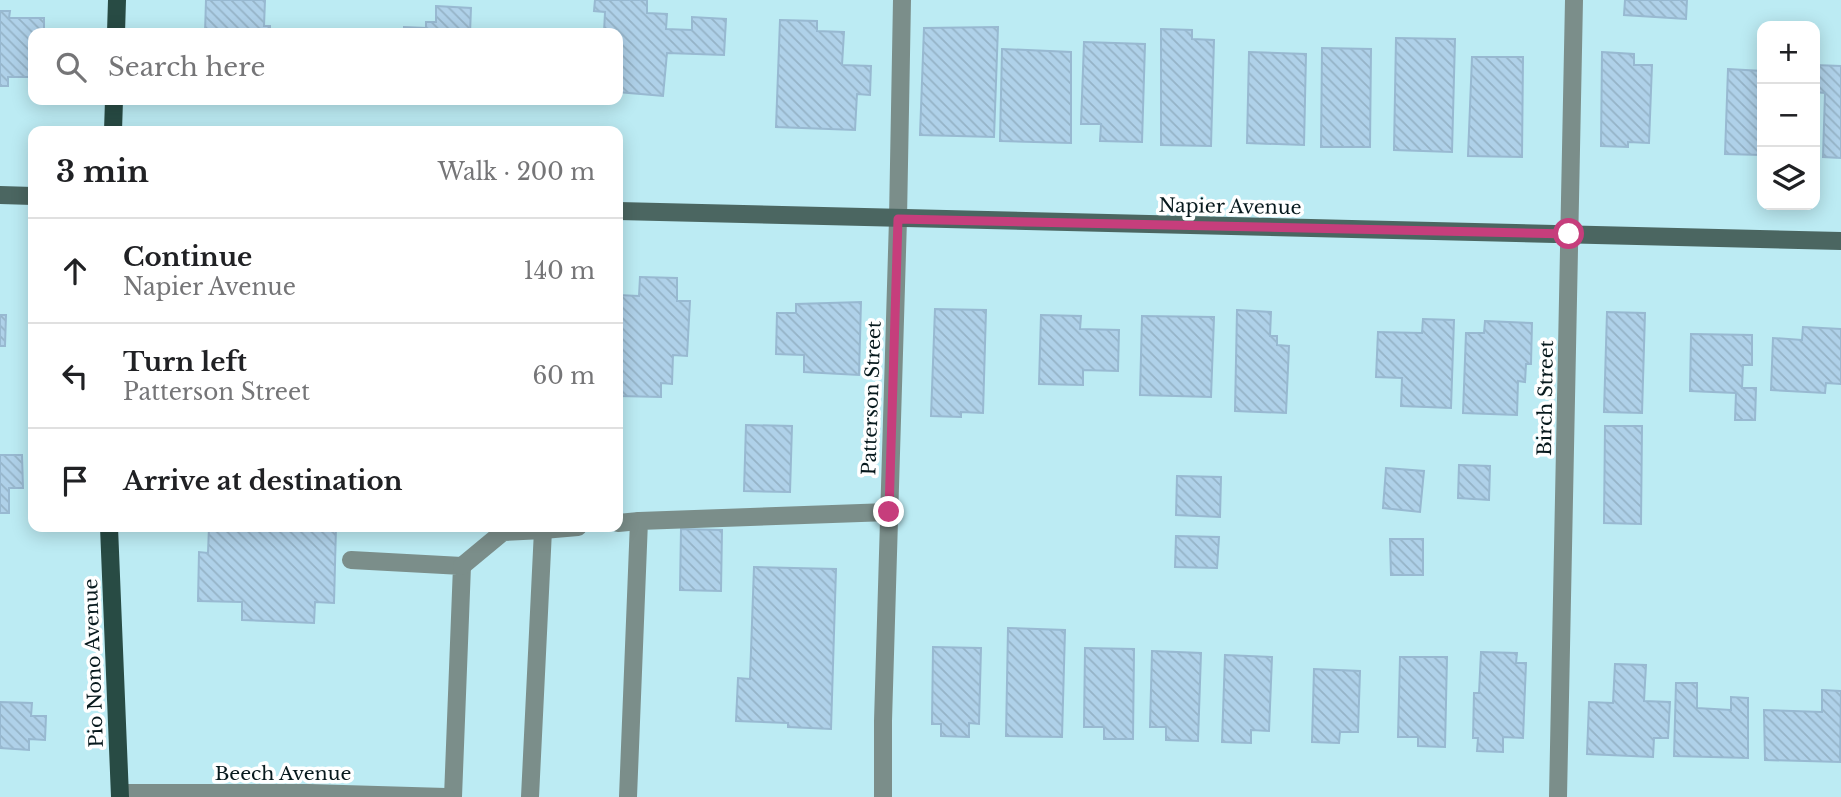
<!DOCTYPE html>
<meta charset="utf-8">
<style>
body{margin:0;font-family:"Libre Baskerville",serif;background:#f6f6f6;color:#202124}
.controls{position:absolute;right:21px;top:21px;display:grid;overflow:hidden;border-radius:14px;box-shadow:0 4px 18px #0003}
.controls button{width:63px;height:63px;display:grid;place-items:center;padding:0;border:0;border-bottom:2px solid #e0e0e0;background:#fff;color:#202124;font:35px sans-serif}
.stop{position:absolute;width:21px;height:21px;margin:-16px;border:5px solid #c63e7c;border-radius:50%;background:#fff}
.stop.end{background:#c63e7c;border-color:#fff;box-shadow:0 2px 7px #0008}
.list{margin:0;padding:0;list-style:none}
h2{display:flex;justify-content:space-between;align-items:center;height:91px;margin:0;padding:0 28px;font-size:30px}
h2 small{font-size:23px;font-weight:400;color:#757577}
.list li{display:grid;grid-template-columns:46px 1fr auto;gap:21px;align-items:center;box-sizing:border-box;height:105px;padding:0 28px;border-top:2px solid #e0e0e0}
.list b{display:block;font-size:26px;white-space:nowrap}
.list p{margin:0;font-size:23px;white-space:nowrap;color:#757577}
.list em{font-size:23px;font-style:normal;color:#757577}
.icon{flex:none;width:38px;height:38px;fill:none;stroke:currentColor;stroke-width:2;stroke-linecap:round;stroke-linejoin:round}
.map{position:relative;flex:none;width:1841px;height:797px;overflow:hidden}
.search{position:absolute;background:#fff;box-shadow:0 4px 18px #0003;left:28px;top:28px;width:595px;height:77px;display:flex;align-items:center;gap:18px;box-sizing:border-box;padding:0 24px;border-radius:14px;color:#757577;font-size:26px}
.panel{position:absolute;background:#fff;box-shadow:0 4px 18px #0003;left:28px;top:126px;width:595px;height:406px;border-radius:14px}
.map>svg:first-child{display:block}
</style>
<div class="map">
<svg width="1841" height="797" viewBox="0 0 1841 797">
<defs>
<pattern id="building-back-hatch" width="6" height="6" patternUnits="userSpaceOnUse" patternTransform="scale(1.75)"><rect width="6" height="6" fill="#afd1e9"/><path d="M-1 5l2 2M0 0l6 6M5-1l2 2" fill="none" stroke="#95b3c7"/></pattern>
</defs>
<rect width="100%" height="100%" fill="#bcebf3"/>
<g fill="url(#building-back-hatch)" stroke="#98b9d1" stroke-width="2">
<path d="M 206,0 L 265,0 L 264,26 L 270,26 L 270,33 L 205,33 Z"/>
<path d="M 595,0 L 647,0 L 647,13 L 667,14 L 666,29 L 692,30 L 692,17 L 726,19 L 724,55 L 667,53 L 663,96 L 618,92 L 618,33 L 604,33 L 605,12 L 594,11 Z"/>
<path d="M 1625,0 L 1687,0 L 1686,19 L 1624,15 Z"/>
<path d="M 436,6 L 471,8 L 470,33 L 404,33 L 404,27 L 426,28 L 426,22 L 436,22 Z"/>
<path d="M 0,11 L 10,11 L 9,18 L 44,18 L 44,33 L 33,33 L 33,77 L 8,77 L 8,86 L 0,86 Z"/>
<path d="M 780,20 L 817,21 L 817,31 L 844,32 L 842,65 L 871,66 L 870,95 L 857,94 L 855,130 L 776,127 Z"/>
<path d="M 998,27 L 994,137 L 920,135 L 924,28 Z"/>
<path d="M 1161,29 L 1192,30 L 1192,39 L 1214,40 L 1211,146 L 1161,145 Z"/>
<path d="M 1396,38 L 1455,39 L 1452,152 L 1394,150 Z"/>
<path d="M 1084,42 L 1145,44 L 1142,142 L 1100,141 L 1101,124 L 1081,124 Z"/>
<path d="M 1322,48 L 1371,49 L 1370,147 L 1321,147 Z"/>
<path d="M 1002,49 L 1071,52 L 1071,143 L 1000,141 Z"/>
<path d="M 1249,52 L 1306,54 L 1304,145 L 1247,143 Z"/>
<path d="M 1602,52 L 1634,54 L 1634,65 L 1652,65 L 1649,143 L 1628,142 L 1628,147 L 1601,146 Z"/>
<path d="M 1472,57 L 1523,57 L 1522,157 L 1468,156 Z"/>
<path d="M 1815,65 L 1841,66 L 1841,158 L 1823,157 L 1825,93 L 1815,92 Z"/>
<path d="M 1728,69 L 1762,71 L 1762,155 L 1725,154 Z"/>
<path d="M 640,277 L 677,278 L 677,301 L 690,301 L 687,356 L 673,355 L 672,384 L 661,383 L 661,397 L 619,396 L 620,381 L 618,381 L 618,295 L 639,296 Z"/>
<path d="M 861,302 L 859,375 L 804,372 L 804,355 L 776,354 L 777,313 L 796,313 L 796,304 Z"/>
<path d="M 935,309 L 986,310 L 983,413 L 961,412 L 961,417 L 931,416 Z"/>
<path d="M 1237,310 L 1271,312 L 1270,336 L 1277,336 L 1277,345 L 1289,346 L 1286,413 L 1235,411 Z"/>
<path d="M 1607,312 L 1645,313 L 1642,413 L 1604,412 Z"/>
<path d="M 0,315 L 6,315 L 5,346 L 0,346 Z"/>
<path d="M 1041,315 L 1081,316 L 1080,329 L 1119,330 L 1118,371 L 1083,370 L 1083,385 L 1039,384 Z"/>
<path d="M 1142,316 L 1214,317 L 1211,397 L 1140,395 Z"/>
<path d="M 1423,319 L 1454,320 L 1451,408 L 1401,406 L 1402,378 L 1376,377 L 1378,332 L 1422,333 Z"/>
<path d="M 1485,321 L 1532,323 L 1531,364 L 1526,364 L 1525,382 L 1518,381 L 1517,415 L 1463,413 L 1466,333 L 1484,333 Z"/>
<path d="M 1803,327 L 1841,329 L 1841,384 L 1826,383 L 1825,393 L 1771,390 L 1773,338 L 1802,340 Z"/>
<path d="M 1691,334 L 1752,335 L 1752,365 L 1743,365 L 1742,388 L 1756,388 L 1755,420 L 1735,420 L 1736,393 L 1690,391 Z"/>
<path d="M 746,425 L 792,426 L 790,492 L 744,491 Z"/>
<path d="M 1605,426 L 1642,426 L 1641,524 L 1604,523 Z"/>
<path d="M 0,455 L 22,455 L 23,488 L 9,488 L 9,513 L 0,513 Z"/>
<path d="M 1459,465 L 1490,466 L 1489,500 L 1458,498 Z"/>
<path d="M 1386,468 L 1424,471 L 1420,512 L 1383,508 Z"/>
<path d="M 1177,476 L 1221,477 L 1220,517 L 1176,515 Z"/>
<path d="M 209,527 L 336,527 L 334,603 L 315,602 L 314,623 L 242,620 L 242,602 L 198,601 L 199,552 L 208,553 Z"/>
<path d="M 681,529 L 722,530 L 721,591 L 680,590 Z"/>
<path d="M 1176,536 L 1219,537 L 1217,568 L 1175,567 Z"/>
<path d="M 1390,539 L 1423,539 L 1423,575 L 1391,575 Z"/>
<path d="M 754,567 L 836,569 L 831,729 L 788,727 L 788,723 L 736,721 L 738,678 L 750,679 Z"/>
<path d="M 1008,628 L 1065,630 L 1062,737 L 1006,736 Z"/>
<path d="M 933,647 L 981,648 L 979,724 L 969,723 L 969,737 L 941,736 L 941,724 L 932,724 Z"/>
<path d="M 1085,648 L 1134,649 L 1133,739 L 1104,739 L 1104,727 L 1084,727 Z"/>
<path d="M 1152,651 L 1201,653 L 1198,741 L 1166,740 L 1166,727 L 1150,727 Z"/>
<path d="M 1481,652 L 1517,653 L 1516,663 L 1526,663 L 1523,738 L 1503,737 L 1503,752 L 1477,751 L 1478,738 L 1473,738 L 1474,693 L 1479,693 Z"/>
<path d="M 1225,655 L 1272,657 L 1269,731 L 1251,730 L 1251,743 L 1222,742 Z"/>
<path d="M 1400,657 L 1447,657 L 1445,747 L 1418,746 L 1418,737 L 1398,737 Z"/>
<path d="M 1615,664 L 1646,665 L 1644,701 L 1670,702 L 1668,738 L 1654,738 L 1653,757 L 1587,754 L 1589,702 L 1613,703 Z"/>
<path d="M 1314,669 L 1360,671 L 1358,732 L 1340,732 L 1339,743 L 1312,742 Z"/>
<path d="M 1676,683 L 1697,683 L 1697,708 L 1731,710 L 1731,697 L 1748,698 L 1748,758 L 1674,756 Z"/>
<path d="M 1822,690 L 1841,691 L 1840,762 L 1765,760 L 1764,710 L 1822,712 Z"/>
<path d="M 0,702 L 32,703 L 31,716 L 46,716 L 45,740 L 29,739 L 29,750 L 0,748 Z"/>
</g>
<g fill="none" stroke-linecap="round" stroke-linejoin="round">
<g stroke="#7b8e8a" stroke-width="18">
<path d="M 618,523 L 639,521"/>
<path d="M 543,530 L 578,527"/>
<path d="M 351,560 L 462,566 L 453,797"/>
<path d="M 462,566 L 503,532 L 543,530 L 530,797"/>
<path d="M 628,797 L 639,521 L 889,512"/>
</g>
<g stroke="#7b8e8a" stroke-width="18">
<path d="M 120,793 L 309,793 L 446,797"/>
<path d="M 883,797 L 883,721 L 898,219 L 902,0"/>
<path d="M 1558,797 L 1574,0"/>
</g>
<g stroke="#4b6661" stroke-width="18">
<path d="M 0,195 L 33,196"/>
<path d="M 618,211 L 1841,241"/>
</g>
<g stroke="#284b44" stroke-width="18">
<path d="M 116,33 L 117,0"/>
<path d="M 113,131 L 114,100"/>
<path d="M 109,527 L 120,797"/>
</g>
</g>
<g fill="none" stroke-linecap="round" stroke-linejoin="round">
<path stroke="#c63e7c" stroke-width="9" d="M 889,512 L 898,219 L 1569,234"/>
</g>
<g text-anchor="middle" stroke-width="7" stroke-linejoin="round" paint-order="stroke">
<g font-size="19" fill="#07191d" stroke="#fff">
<text transform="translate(1230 206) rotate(1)" y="7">Napier Avenue</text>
<text transform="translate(871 398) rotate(-88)" y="7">Patterson Street</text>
<text transform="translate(1545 398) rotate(-89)" y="7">Birch Street</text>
<text transform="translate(93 663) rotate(-92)" y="7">Pio Nono Avenue</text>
<text x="283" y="780">Beech Avenue</text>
</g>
</g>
</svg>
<div class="controls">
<button>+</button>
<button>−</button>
<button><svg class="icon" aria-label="layers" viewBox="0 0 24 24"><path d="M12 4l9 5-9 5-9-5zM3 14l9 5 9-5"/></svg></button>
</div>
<div class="stop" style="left:1569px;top:234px"></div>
<div class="stop end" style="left:889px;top:512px"></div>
<div class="search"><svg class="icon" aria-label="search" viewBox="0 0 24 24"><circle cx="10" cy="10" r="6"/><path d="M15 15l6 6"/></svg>Search here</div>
<section class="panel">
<h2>3 min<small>Walk · 200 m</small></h2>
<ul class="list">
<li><svg class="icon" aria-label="ahead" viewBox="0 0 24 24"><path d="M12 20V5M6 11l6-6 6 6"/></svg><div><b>Continue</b><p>Napier Avenue</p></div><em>140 m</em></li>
<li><svg class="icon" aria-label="left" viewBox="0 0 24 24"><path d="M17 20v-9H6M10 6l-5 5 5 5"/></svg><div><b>Turn left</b><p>Patterson Street</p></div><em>60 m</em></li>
<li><svg class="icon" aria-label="arrive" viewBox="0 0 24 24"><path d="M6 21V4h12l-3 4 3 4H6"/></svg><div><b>Arrive at destination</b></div></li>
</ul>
</section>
</div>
